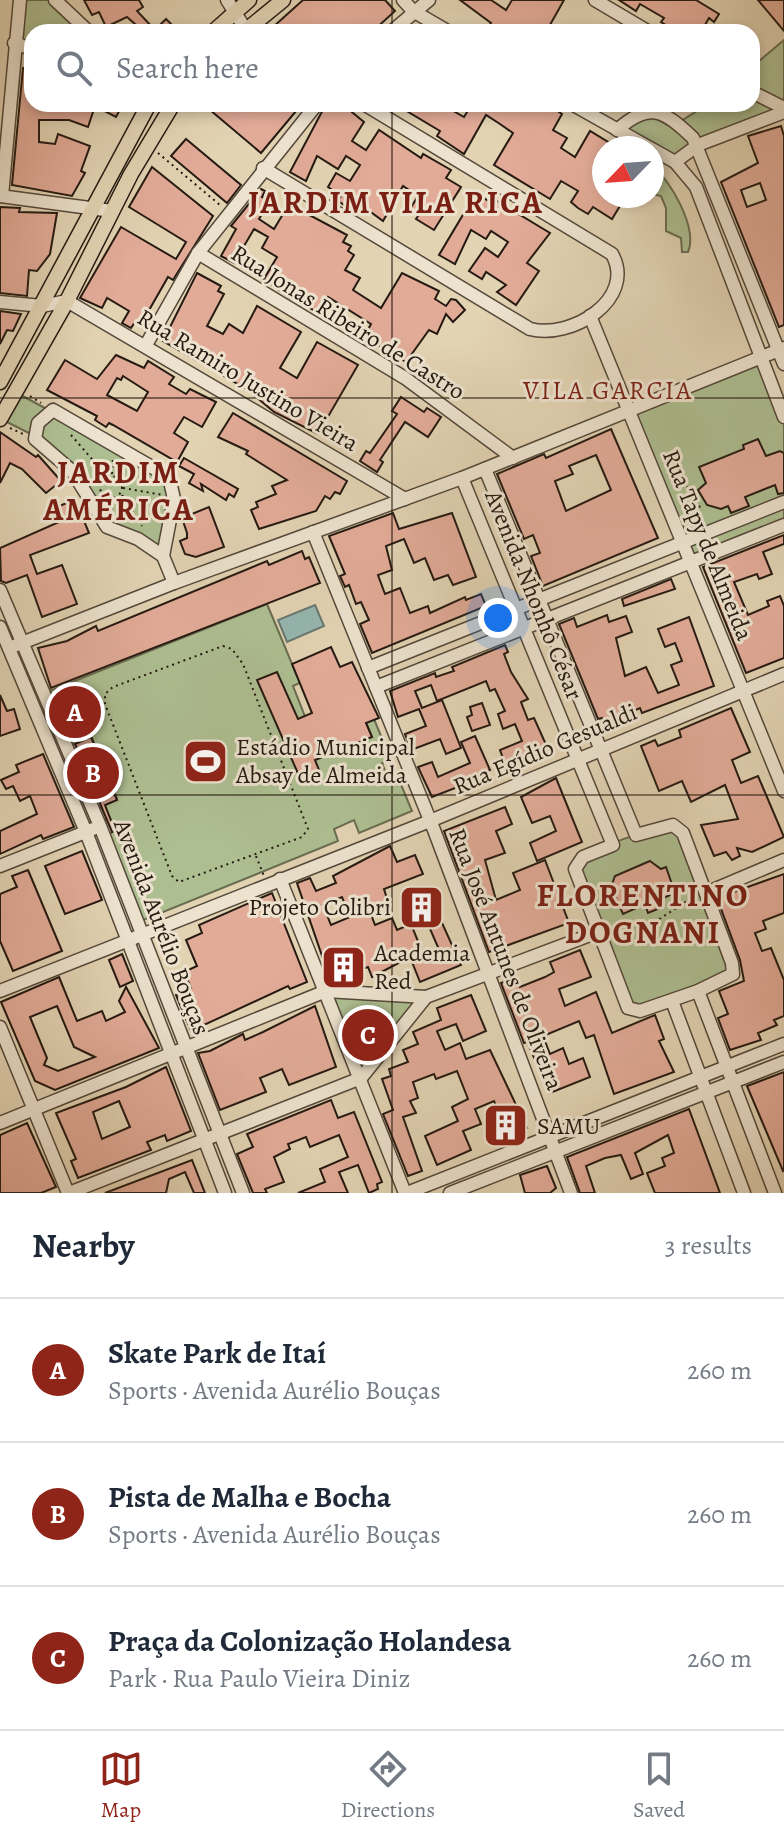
<!DOCTYPE html>
<meta charset="utf-8">
<style>
body{margin:0;font-family:Alegreya,serif;background:#f2f2f3;color:#1f2937}
.compass{position:absolute;left:592px;top:136px;width:72px;height:72px;border-radius:50%;background:#fff;box-shadow:0 4px 12px #0003;rotate:245deg}
.you{position:absolute;left:498px;top:618px;width:28px;height:28px;margin:-20px;border:6px solid #fff;border-radius:50%;background:#1a73e8;box-shadow:0 0 0 12px #1a73e833}
.badge{display:grid;place-items:center;width:52px;height:52px;border-radius:50%;background:#8f2418;color:#fff;font-size:26px;font-weight:700}
.pin{position:absolute;translate:-50% -50%;border:4px solid #fff;box-shadow:0 2px 8px #0006}
.list{margin:0;padding:0;list-style:none}
h2{display:flex;justify-content:space-between;align-items:center;height:104px;margin:0;padding:0 32px;font-size:34px}
h2 small{font-size:26px;font-weight:400;color:#747a83}
.list li{display:grid;grid-template-columns:52px 1fr auto;gap:24px;align-items:center;box-sizing:border-box;height:144px;padding:0 32px;border-top:2px solid #e0e1e3}
.list b{display:block;font-size:30px;white-space:nowrap}
.list p{margin:0;font-size:26px;white-space:nowrap;color:#747a83}
.list em{font-size:26px;font-style:normal;color:#747a83}
.icon{flex:none;width:44px;height:44px;fill:none;stroke:currentColor;stroke-width:2;stroke-linecap:round;stroke-linejoin:round}
.map{position:relative;flex:none;width:784px;height:1193px;overflow:hidden}
.search{position:absolute;background:#fff;box-shadow:0 4px 12px #0003;left:24px;right:24px;top:24px;height:88px;display:flex;align-items:center;gap:20px;box-sizing:border-box;padding:0 28px;border-radius:24px;color:#747a83;font-size:30px}
.sheet{height:536px;background:#fff}
nav{display:flex;justify-content:space-around;align-items:center;box-sizing:border-box;height:112px;border-top:2px solid #e0e1e3;background:#fff;font-size:22px;color:#747a83}
nav a{display:grid;justify-items:center;gap:4px}
nav .on{color:#8f2418}
.map>svg:first-child{display:block}
</style>
<div class="map">
<svg width="784" height="1193" viewBox="0 0 784 1193">
<rect width="100%" height="100%" fill="#e2d3b3"/>
<filter id="stains"><feTurbulence type="fractalNoise" baseFrequency=".0025" numOctaves="4"/><feColorMatrix values="0 0 0 0 .2 0 0 0 0 .09 0 0 0 0 .02 0 0 0 .5 -.17"/></filter>
<radialGradient id="worn" r=".72"><stop offset=".6" stop-color="#630" stop-opacity="0"/><stop offset="1" stop-color="#630" stop-opacity=".3"/></radialGradient>
<g fill="#adbe91" stroke="#696c51" stroke-width="2">
<path d="M 25,0 L 52,0 L 86,32 L 32,32 L 32,44 L 20,39 Z"/>
<path d="M 784,40 L 784,108 L 699,143 L 678,123 L 708,104 L 752,104 L 752,67 Z"/>
<path d="M 660,115 L 694,145 L 675,160 L 621,129 L 633,119 Z"/>
<path d="M 652,166 C 671,180 698,229 688,252 L 682,252 L 681,238 L 666,231 L 666,208 L 661,196 L 652,194 Z"/>
<path d="M 760,361 L 784,420 L 784,524 L 691,559 L 633,413 Z"/>
<path d="M 19,394 L 161,471 L 172,487 L 162,550 L 110,526 L 86,487 L 37,437 L 3,420 Z"/>
<path d="M 267,604 L 297,676 L 308,679 L 293,686 L 321,757 L 372,737 L 359,705 L 374,719 L 391,760 L 382,763 L 388,778 L 397,775 L 412,811 L 359,833 L 354,820 L 334,829 L 338,841 L 141,921 L 106,835 L 115,831 L 110,818 L 101,821 L 96,809 L 117,799 L 92,738 L 69,746 L 47,692 Z"/>
<path d="M 679,827 L 733,974 L 633,1011 L 576,866 C 601,843 646,829 679,827 Z"/>
<path d="M 328,992 L 420,999 L 361,1071 Z"/>
</g>
<path fill="#95b7b0" stroke="#687870" stroke-width="2" d="M 315,605 L 324,626 L 287,642 L 278,620 Z"/>
<g fill="#e2ab98" stroke="#251a11" stroke-width="2" fill-rule="evenodd">
<path d="M 84,0 L 139,0 L 143,7 L 137,11 L 155,30 L 166,19 L 179,32 L 144,32 L 127,17 L 106,27 L 99,12 L 92,15 Z"/>
<path d="M 303,0 L 385,0 L 395,11 L 372,32 L 278,32 L 273,27 Z"/>
<path d="M 460,0 L 491,0 L 506,10 L 512,0 L 564,0 L 546,32 L 485,32 L 491,23 Z"/>
<path d="M 619,0 L 696,0 L 719,14 L 714,22 L 709,18 L 701,32 L 677,32 L 661,22 L 664,18 L 640,4 L 636,11 Z"/>
<path d="M 758,0 L 784,0 L 784,31 Z"/>
<path d="M 23,68 L 32,69 L 32,104 L 123,104 L 116,117 L 95,106 L 88,127 L 69,120 L 39,120 L 39,142 L 55,144 L 58,134 L 90,146 L 81,171 L 85,173 L 72,196 L 12,185 Z"/>
<path d="M 203,104 L 302,104 L 261,153 Z"/>
<path d="M 326,104 L 342,104 L 364,122 L 352,141 L 366,150 L 379,130 L 421,158 L 423,154 L 451,170 L 446,178 L 461,187 L 434,230 L 416,219 L 419,214 L 410,209 L 418,196 L 403,186 L 383,221 L 357,202 L 352,210 L 338,201 L 341,196 L 328,187 L 336,173 L 350,181 L 360,165 L 346,156 L 338,169 L 317,156 L 306,181 L 290,172 Z"/>
<path d="M 395,104 L 441,104 L 464,117 L 472,104 L 547,104 L 562,114 L 553,130 L 567,138 L 561,148 L 575,157 L 590,131 L 618,148 L 604,148 L 604,196 L 626,196 L 612,219 L 593,207 L 588,214 L 578,208 L 571,202 L 578,191 L 561,181 L 550,199 L 494,165 L 513,133 L 500,124 L 486,115 L 464,154 L 437,136 L 440,131 Z"/>
<path d="M 781,126 L 784,136 L 784,325 L 779,327 L 721,182 L 758,163 L 748,136 ZM 760,183 L 766,200 L 747,207 L 741,190 Z"/>
<path d="M 186,139 L 241,185 L 227,203 L 171,156 Z"/>
<path d="M 152,167 L 213,216 L 173,280 L 168,277 L 148,312 L 152,315 L 145,328 L 135,322 L 131,328 L 122,323 L 129,311 L 107,298 L 102,308 L 80,298 L 121,227 L 176,259 L 186,242 L 129,207 Z"/>
<path d="M 261,189 L 265,191 L 262,197 L 270,201 L 259,219 L 274,229 L 289,204 L 347,235 L 343,242 L 351,246 L 348,251 L 354,255 L 345,270 L 360,278 L 353,290 L 381,308 L 402,273 L 439,291 L 435,299 L 446,306 L 451,299 L 456,300 L 465,310 L 453,322 L 446,314 L 437,334 L 429,330 L 406,362 L 376,344 L 374,347 L 367,342 L 369,338 L 365,335 L 371,324 L 328,297 L 318,313 L 305,305 L 309,299 L 294,290 L 290,298 L 264,279 L 277,257 L 262,248 L 268,237 L 254,229 L 234,263 L 221,256 L 236,229 L 231,226 Z"/>
<path d="M 476,193 L 490,202 L 492,198 L 550,233 L 527,263 L 539,271 L 516,305 L 497,292 L 506,285 L 486,272 L 482,279 L 469,271 L 485,248 L 498,257 L 508,242 L 491,231 L 486,239 L 471,230 L 455,264 L 439,255 Z"/>
<path d="M 0,207 L 20,208 L 19,212 L 57,213 L 50,254 L 37,271 L 29,270 L 27,296 L 0,293 Z"/>
<path d="M 197,273 L 221,286 L 218,291 L 224,294 L 207,326 L 223,334 L 229,324 L 243,333 L 257,306 L 301,332 L 280,368 L 297,378 L 317,342 L 358,365 L 318,434 L 274,412 L 248,390 L 163,341 Z"/>
<path d="M 0,311 L 21,314 L 13,331 L 7,330 L 0,344 Z"/>
<path d="M 116,355 L 144,368 L 148,361 L 174,377 L 169,384 L 186,394 L 190,389 L 216,402 L 202,427 L 184,417 L 174,433 L 188,442 L 177,462 L 113,425 L 109,423 L 106,427 L 95,420 L 97,416 L 47,390 L 65,360 L 97,379 ZM 123,376 L 148,392 L 137,411 L 107,395 L 117,378 L 121,380 Z"/>
<path d="M 401,397 L 424,412 L 427,408 L 441,417 L 428,437 L 405,422 L 380,460 L 383,462 L 377,472 L 360,461 L 366,451 L 370,453 L 397,414 L 392,411 Z"/>
<path d="M 233,413 L 347,481 L 340,494 L 335,492 L 330,499 L 325,496 L 316,511 L 259,529 L 251,510 L 258,507 L 256,502 L 276,494 L 272,486 L 287,480 L 246,454 L 248,451 L 218,437 Z"/>
<path d="M 611,429 L 658,538 L 543,586 L 531,556 L 540,553 L 533,535 L 524,539 L 497,474 L 544,454 L 546,458 ZM 596,455 L 611,490 L 566,511 L 555,481 L 573,474 L 569,466 Z"/>
<path d="M 0,432 L 36,457 L 38,455 L 61,481 L 46,493 L 22,469 L 10,463 L 0,483 Z"/>
<path d="M 758,439 L 766,456 L 780,451 L 784,453 L 784,493 L 778,494 L 775,485 L 745,497 L 749,506 L 731,513 L 728,506 L 721,509 L 707,505 L 698,490 L 706,483 L 699,467 L 744,449 L 743,445 Z"/>
<path d="M 184,458 L 238,489 L 234,497 L 229,494 L 226,500 L 201,484 L 203,491 L 189,483 L 194,474 L 179,466 Z"/>
<path d="M 75,499 L 89,533 L 30,555 L 37,574 L 62,565 L 77,604 L 42,617 L 27,575 L 6,583 L 1,581 L 0,548 L 59,522 L 53,509 Z"/>
<path d="M 209,507 L 224,547 L 196,557 L 185,554 L 180,541 L 187,538 L 187,533 L 182,518 Z"/>
<path d="M 393,513 L 399,529 L 452,513 L 476,577 L 453,585 L 448,575 L 434,580 L 425,558 L 414,563 L 404,539 L 386,546 L 392,570 L 378,575 L 385,594 L 400,588 L 410,613 L 428,606 L 430,613 L 465,597 L 466,600 L 481,594 L 486,606 L 372,653 L 360,624 L 369,620 L 361,602 L 356,604 L 349,585 L 345,587 L 340,576 L 345,574 L 329,536 Z"/>
<path d="M 784,535 L 784,544 L 763,552 L 772,574 L 759,579 L 757,574 L 734,582 L 748,615 L 769,606 L 767,601 L 780,596 L 784,606 L 784,658 L 746,673 L 703,567 Z"/>
<path d="M 302,551 L 305,559 L 309,557 L 320,583 L 51,688 L 38,648 L 67,641 L 96,626 L 98,631 L 267,561 L 269,565 Z"/>
<path d="M 671,579 L 675,589 L 624,606 L 622,599 Z"/>
<path d="M 607,615 L 609,622 L 626,616 L 632,632 L 616,638 L 625,676 L 646,667 L 658,693 L 679,685 L 671,665 L 682,661 L 675,643 L 665,647 L 658,629 L 689,617 L 714,686 L 642,713 L 640,708 L 624,715 L 625,719 L 605,725 L 602,718 L 598,719 L 559,624 L 574,618 L 577,627 Z"/>
<path d="M 505,645 L 508,652 L 504,654 L 511,672 L 528,699 L 521,702 L 528,720 L 534,718 L 548,749 L 506,766 L 500,750 L 522,741 L 515,724 L 503,729 L 498,714 L 505,711 L 495,689 L 490,691 L 486,681 L 437,701 L 431,685 L 415,691 L 422,708 L 442,700 L 461,748 L 446,754 L 440,739 L 411,750 L 405,734 L 426,726 L 419,709 L 398,717 L 390,691 L 435,673 L 436,677 L 454,671 L 452,667 Z"/>
<path d="M 331,647 L 340,667 L 352,662 L 379,718 L 366,723 L 372,737 L 315,760 L 319,770 L 300,778 L 257,680 L 277,672 L 298,719 L 312,713 L 292,664 Z"/>
<path d="M 0,695 L 7,711 L 14,709 L 20,729 L 0,736 Z"/>
<path d="M 482,703 L 490,725 L 472,731 L 467,717 L 472,715 L 470,707 Z"/>
<path d="M 731,708 L 750,752 L 732,760 L 741,783 L 758,776 L 784,837 L 752,852 L 737,848 L 740,856 L 732,860 L 726,852 L 714,856 L 701,825 L 738,819 L 725,785 L 691,802 L 682,781 L 659,791 L 641,746 L 655,740 L 658,746 L 681,737 L 679,730 Z"/>
<path d="M 475,736 L 490,770 L 475,777 L 476,780 L 432,797 L 418,767 L 432,762 L 438,777 L 470,763 L 461,742 Z"/>
<path d="M 91,737 L 117,800 L 105,805 L 115,831 L 112,832 L 75,744 Z"/>
<path d="M 43,754 L 74,827 L 43,839 L 41,835 L 0,854 L 0,831 L 37,814 L 30,796 L 20,801 L 13,786 L 6,789 L 1,780 L 19,772 L 16,765 Z"/>
<path d="M 556,778 L 582,842 L 537,861 L 530,843 L 556,831 L 550,816 L 532,823 L 521,797 Z"/>
<path d="M 505,807 L 512,824 L 496,831 L 505,853 L 485,860 L 496,900 L 520,890 L 513,873 L 545,860 L 569,923 L 489,952 L 444,831 Z"/>
<path d="M 390,846 L 397,862 L 415,855 L 423,874 L 384,889 L 388,902 L 369,909 L 375,925 L 392,918 L 397,930 L 411,924 L 426,961 L 441,954 L 417,899 L 429,894 L 461,965 L 420,982 L 410,957 L 372,977 L 368,967 L 352,973 L 354,979 L 344,983 L 342,977 L 330,979 L 297,883 L 310,878 L 316,891 L 336,883 L 333,876 ZM 342,897 L 350,917 L 331,925 L 323,905 Z"/>
<path d="M 82,851 L 102,900 L 65,914 L 45,866 Z"/>
<path d="M 650,861 L 661,869 L 666,867 L 675,893 L 661,899 L 660,908 L 648,913 L 645,904 L 623,914 L 611,887 L 615,876 Z"/>
<path d="M 28,870 L 62,951 L 13,971 L 0,941 L 0,894 L 17,887 L 12,876 Z"/>
<path d="M 784,874 L 784,913 L 763,921 L 766,929 L 755,933 L 762,951 L 771,948 L 784,980 L 784,1016 L 774,1020 L 777,1025 L 758,1033 L 761,1040 L 730,1050 L 718,1018 L 728,1014 L 719,991 L 744,981 L 740,960 L 717,898 Z"/>
<path d="M 272,893 L 307,982 L 290,989 L 288,986 L 191,1031 L 176,995 L 191,988 L 184,972 L 197,966 L 186,940 L 202,933 L 199,925 Z"/>
<path d="M 580,950 L 591,977 L 559,989 L 565,1006 L 596,992 L 612,1033 L 655,1015 L 664,1039 L 659,1041 L 674,1072 L 614,1094 L 594,1035 L 586,1038 L 579,1021 L 543,1036 L 550,1054 L 563,1048 L 569,1064 L 583,1058 L 590,1077 L 550,1093 L 527,1042 L 524,1043 L 501,983 L 516,977 L 520,987 L 545,977 L 554,972 L 550,962 Z"/>
<path d="M 122,954 L 133,981 L 120,987 L 109,960 Z"/>
<path d="M 59,977 L 77,1021 L 102,1011 L 106,1021 L 125,1012 L 119,1001 L 126,987 L 159,1048 L 55,1090 L 35,1081 L 1,1002 ZM 57,1006 L 74,1047 L 95,1057 L 58,1071 L 44,1065 L 47,1058 L 30,1017 Z"/>
<path d="M 471,995 L 486,1031 L 463,1041 L 456,1024 L 437,1031 L 445,1050 L 460,1043 L 466,1059 L 490,1050 L 527,1128 L 493,1142 L 485,1124 L 501,1117 L 494,1101 L 475,1109 L 481,1124 L 463,1131 L 471,1150 L 437,1165 L 425,1136 L 458,1121 L 452,1107 L 468,1099 L 457,1071 L 436,1079 L 434,1074 L 413,1082 L 418,1098 L 410,1101 L 416,1113 L 403,1117 L 422,1171 L 408,1176 L 383,1114 L 393,1110 L 382,1079 L 391,1076 L 389,1069 L 408,1062 L 403,1050 L 418,1044 L 413,1032 L 441,1020 L 437,1008 Z"/>
<path d="M 315,1006 L 336,1067 L 289,1085 L 282,1069 L 260,1078 L 266,1092 L 220,1110 L 198,1053 L 210,1051 L 243,1034 L 245,1040 L 263,1032 Z"/>
<path d="M 166,1067 L 191,1131 L 167,1141 L 165,1135 L 147,1142 L 151,1150 L 78,1178 L 71,1161 L 76,1159 L 56,1113 L 126,1087 ZM 119,1101 L 130,1127 L 102,1139 L 93,1112 Z"/>
<path d="M 784,1072 L 784,1170 L 783,1171 L 747,1086 Z"/>
<path d="M 331,1100 L 338,1118 L 354,1112 L 382,1182 L 377,1184 L 378,1189 L 369,1193 L 358,1165 L 339,1172 L 348,1193 L 298,1193 L 325,1182 L 320,1169 L 348,1157 L 339,1135 L 310,1147 L 306,1137 L 288,1144 L 290,1149 L 274,1157 L 284,1182 L 265,1189 L 267,1193 L 253,1193 L 237,1154 L 253,1147 L 247,1134 Z"/>
<path d="M 689,1109 L 720,1193 L 655,1193 L 647,1173 L 665,1166 L 662,1158 L 674,1153 L 668,1135 L 635,1153 L 643,1174 L 631,1179 L 621,1155 L 605,1158 L 586,1166 L 595,1193 L 580,1193 L 567,1157 Z"/>
<path d="M 27,1123 L 56,1187 L 41,1193 L 0,1193 L 0,1135 Z"/>
<path d="M 192,1160 L 205,1193 L 194,1193 L 185,1172 L 169,1179 L 166,1193 L 105,1193 Z"/>
<path d="M 547,1166 L 556,1188 L 550,1193 L 525,1193 L 520,1175 Z"/>
</g>
<g fill="none" stroke-linecap="round" stroke-linejoin="round">
<defs>
<g id="minor">
<path d="M 55,0 L 89,32"/>
<path d="M 227,0 L 246,30"/>
<path d="M 403,0 L 413,11 L 449,32"/>
<path d="M 595,0 L 649,32"/>
<path d="M 391,32 L 429,0"/>
<path d="M 14,43 L 32,49"/>
<path d="M 752,92 L 784,108"/>
<path d="M 572,104 L 650,148"/>
<path d="M 617,130 C 649,102 663,109 693,138 L 784,364"/>
<path d="M 652,149 L 675,162 L 696,187 L 784,417"/>
<path d="M 675,162 L 698,145 L 784,112"/>
<path d="M 263,168 L 530,329 C 571,340 637,299 612,254 L 364,104"/>
<path d="M 0,196 L 112,211"/>
<path d="M 2,196 L 20,0"/>
<path d="M 198,253 L 405,378 L 513,458"/>
<path d="M 0,302 L 42,306 L 67,301 L 405,499"/>
<path d="M 590,316 L 784,791"/>
<path d="M 146,345 L 198,253 L 317,104"/>
<path d="M 462,478 L 613,845 L 583,857 L 575,869 L 628,1008 L 640,1011 L 698,991 L 733,974 L 732,963 L 683,833 L 673,825 L 636,835 L 485,469"/>
<path d="M 313,532 L 434,830 L 571,1193"/>
<path d="M 163,556 L 138,539 L 107,527 L 72,471 L 35,439 L 38,423 L 53,410 L 169,477 L 174,499 L 163,556 L 174,583"/>
<path d="M 0,590 L 100,826 L 243,1193"/>
<path d="M 0,627 L 86,832 L 225,1193"/>
<path d="M 9,648 L 174,583 L 462,478 L 784,348"/>
<path d="M 368,668 L 784,502"/>
<path d="M 376,687 L 784,525"/>
<path d="M 0,866 L 93,829"/>
<path d="M 280,879 L 405,1193"/>
<path d="M 706,893 L 784,860"/>
<path d="M 0,991 L 430,821 L 784,674"/>
<path d="M 698,991 L 775,1193"/>
<path d="M 672,1001 L 744,1193"/>
<path d="M 0,1027 L 68,1193"/>
<path d="M 0,1123 L 326,991 L 426,997"/>
<path d="M 69,1193 L 361,1078 L 426,997 L 598,932"/>
<path d="M 407,1193 L 784,1044"/>
<path d="M 450,1193 L 784,1062"/>
</g>
<g id="major">
<path d="M 213,32 L 249,0"/>
<path d="M 244,32 L 283,0"/>
<path d="M 0,382 L 149,104"/>
<path d="M 0,419 L 67,301 L 131,174 L 173,104"/>
</g>
</defs>
<use href="#minor" stroke="#54483a" stroke-width="15"/>
<use href="#major" stroke="#251a11" stroke-width="17"/>
<g stroke="#251a11" stroke-width="2" stroke-dasharray="2 4" stroke-linecap="butt">
<path d="M 158,153 L 220,205"/>
<path d="M 30,396 L 41,403"/>
<path d="M 10,428 L 23,434"/>
<path d="M 71,435 L 106,475"/>
<path d="M 112,474 L 113,457"/>
<circle cx="111" cy="487" r="11"/>
<path d="M 671,478 L 694,491 L 700,508 L 696,524"/>
<path d="M 123,488 L 163,495"/>
<path d="M 122,495 L 142,526"/>
<path d="M 223,646 L 232,649 L 243,664 L 308,829 L 302,837 L 179,882 L 172,876 L 105,704 L 105,694 L 113,687 Z"/>
<path d="M 256,856 L 264,876"/>
<path d="M 613,931 L 655,922 L 693,897"/>
</g>
<use href="#minor" stroke="#ece2ce" stroke-width="12"/>
<use href="#major" stroke="#e2d3b3" stroke-width="14"/>
</g>
<path fill="none" stroke="#251a11" stroke-width="2" stroke-opacity="0.55" d="M 392,0 L 392,32M 392,104 L 392,1193M 0,398 L 784,398M 0,795 L 784,795"/>
<defs>
<symbol id="stadium-square" viewBox="-11 -11 22 22"><rect x="-9" y="-9" width="18" height="18" rx="4" fill="#8f2418" stroke="#ece2ce"/><path d="M0-5a6.5 5 0 1 0 0 10a6.5 5 0 1 0 0-10ZM-3.5-1.8h7v3.6h-7Z" fill="#fff"/></symbol>
<symbol id="building-square" viewBox="-11 -11 22 22"><rect x="-9" y="-9" width="18" height="18" rx="4" fill="#8f2418" stroke="#ece2ce"/><path d="M-4-6H4V6H1V3H-1V6H-4ZM-2.5-4.3h1.7v1.8h-1.7ZM.8-4.3h1.7v1.8H.8ZM-2.5-1h1.7V.8h-1.7ZM.8-1h1.7V.8H.8Z" fill="#fff"/></symbol>
</defs>
<g fill-rule="evenodd">
<use href="#stadium-square" x="180" y="736" width="51" height="51"/>
<use href="#building-square" x="396" y="882" width="51" height="51"/>
<use href="#building-square" x="318" y="942" width="51" height="51"/>
<use href="#building-square" x="480" y="1100" width="51" height="51"/>
</g>
<g text-anchor="middle" stroke-width="6" stroke-linejoin="round" paint-order="stroke">
<g font-size="24" fill="#251a11" stroke="#ece2ce">
<text transform="translate(348 322) rotate(32)" y="8">Rua Jonas Ribeiro de Castro</text>
<text transform="translate(248 380) rotate(31)" y="8">Rua Ramiro Justino Vieira</text>
<text transform="translate(708 545) rotate(68)" y="8">Rua Tapy de Almeida</text>
<text transform="translate(534 595) rotate(68)" y="8">Avenida Nhonhô César</text>
<text transform="translate(545 749) rotate(-23)" y="8">Rua Egídio Gesualdi</text>
<text transform="translate(162 927) rotate(69)" y="8">Avenida Aurélio Bouças</text>
<text transform="translate(506 959) rotate(69)" y="8">Rua José Antunes de Oliveira</text>
</g>
<g font-size="24" fill="#251a11" stroke="#ece2ce" text-anchor="start">
<text x="236" y="755">Estádio Municipal<tspan x="236" dy="28">Absay de Almeida</tspan></text>
<text x="391" y="915" text-anchor="end">Projeto Colibri</text>
<text x="374" y="961">Academia<tspan x="374" dy="28">Red</tspan></text>
<text x="537" y="1134">SAMU</text>
</g>
<g font-size="26" letter-spacing="2" fill="#7a1f14" stroke="#ece2ce">
<text x="608" y="399">VILA GARCIA</text>
</g>
<g font-size="32" font-weight="bold" letter-spacing="2" fill="#7a1f14" stroke="#ece2ce">
<text x="396" y="213">JARDIM VILA RICA</text>
<text x="119" y="483">JARDIM<tspan x="119" dy="37">AMÉRICA</tspan></text>
<text x="643" y="906">FLORENTINO<tspan x="643" dy="37">DOGNANI</tspan></text>
</g>
</g>
<rect width="100%" height="100%" filter="url(#stains)"/>
<rect width="100%" height="100%" fill="url(#worn)"/>
</svg>
<svg class="compass" viewBox="-18 -18 36 36"><path d="M0-13l5 13h-10z" fill="#e53935"/><path d="M0 13l5-13h-10z" fill="#747a83"/></svg>
<div class="you"></div>
<div class="pin badge" style="left:75px;top:712px">A</div>
<div class="pin badge" style="left:93px;top:773px">B</div>
<div class="pin badge" style="left:368px;top:1035px">C</div>
<div class="search"><svg class="icon" aria-label="search" viewBox="0 0 24 24"><circle cx="10" cy="10" r="6"/><path d="M15 15l6 6"/></svg>Search here</div>
</div>
<section class="sheet">
<h2>Nearby<small>3 results</small></h2>
<ul class="list">
<li><span class="badge">A</span><div><b>Skate Park de Itaí</b><p>Sports · Avenida Aurélio Bouças</p></div><em>260 m</em></li>
<li><span class="badge">B</span><div><b>Pista de Malha e Bocha</b><p>Sports · Avenida Aurélio Bouças</p></div><em>260 m</em></li>
<li><span class="badge">C</span><div><b>Praça da Colonização Holandesa</b><p>Park · Rua Paulo Vieira Diniz</p></div><em>260 m</em></li>
</ul>
</section>
<nav>
<a class="on"><svg class="icon" aria-label="map" viewBox="0 0 24 24"><path d="M3 6l6-2 6 2 6-2v14l-6 2-6-2-6 2zM9 4v14M15 6v14"/></svg>Map</a>
<a><svg class="icon" aria-label="directions" viewBox="0 0 24 24"><path d="M12 3l9 9-9 9-9-9zM9 14v-3h6M13 9l2 2-2 2"/></svg>Directions</a>
<a><svg class="icon" aria-label="saved" viewBox="0 0 24 24"><path d="M7 4h10v16l-5-4-5 4z"/></svg>Saved</a>
</nav>
